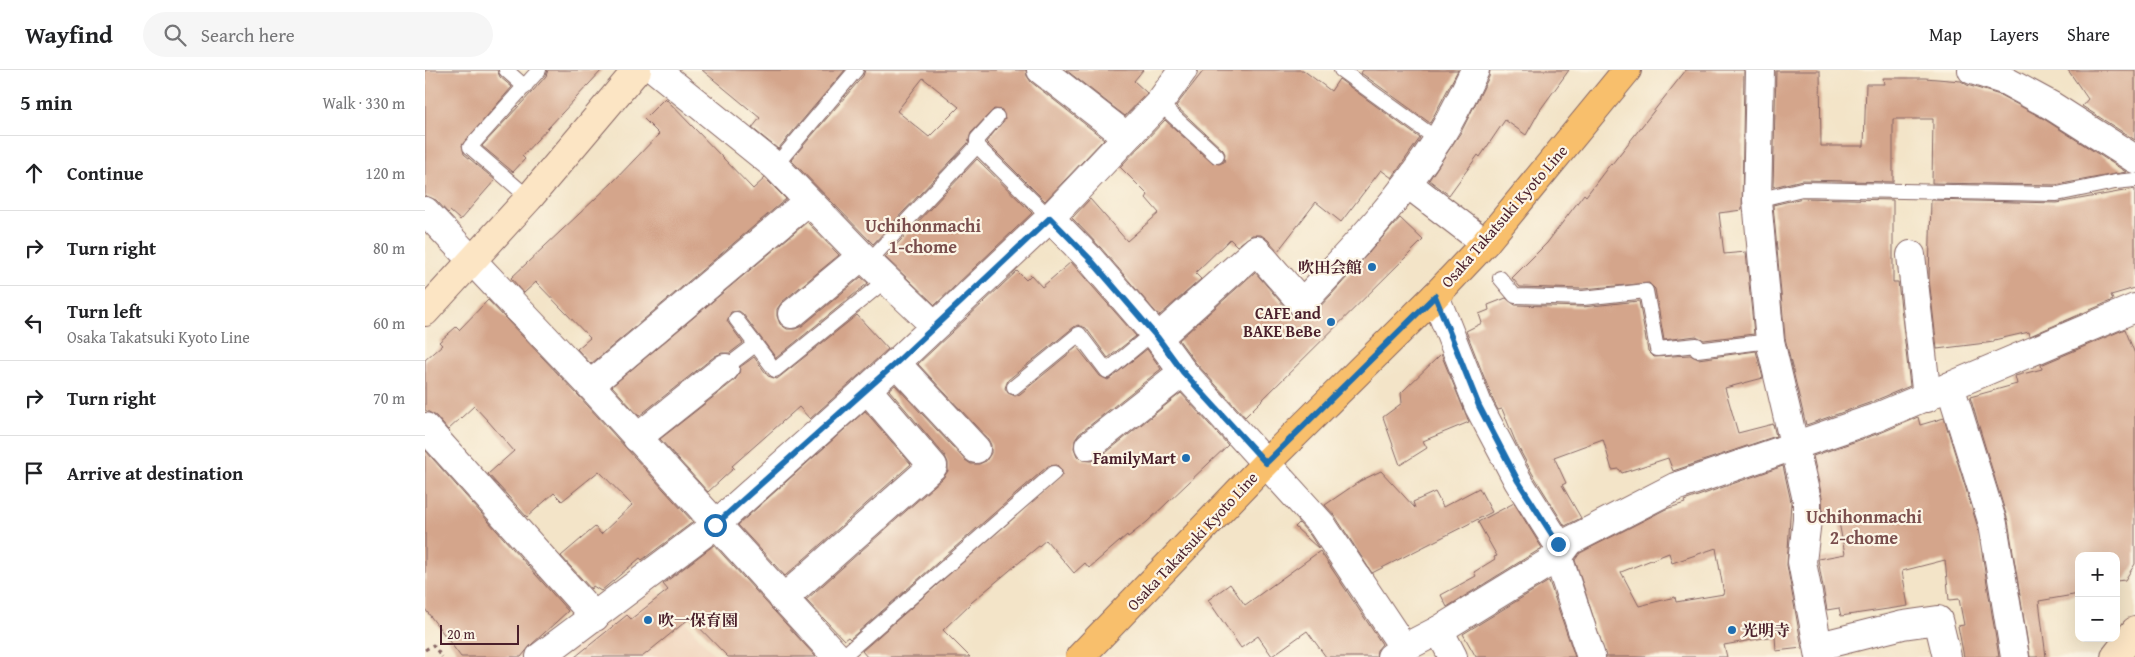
<!DOCTYPE html>
<meta charset="utf-8">
<style>
body{margin:0;font-family:"Gentium Book Plus","Noto Serif JP",serif;background:#f6f6f6;color:#202124}
.controls{position:absolute;right:15px;bottom:15px;display:grid;overflow:hidden;border-radius:10px;box-shadow:0 5px 20px #0002}
.controls button{width:45px;height:45px;display:grid;place-items:center;padding:0;border:0;border-bottom:1px solid #e0e0e0;background:#fff;color:#202124;font:25px sans-serif}
.scale{position:absolute;left:15px;bottom:12px;width:79px;box-sizing:border-box;padding-left:5px;border:2px solid #4a1f2b;border-top:0;font-size:14px;line-height:18px;white-space:nowrap;color:#4a1f2b;-webkit-text-stroke:4px #fcf5e5;paint-order:stroke}
.stop{position:absolute;width:15px;height:15px;margin:-11px;border:4px solid #1f6fb2;border-radius:50%;background:#fff}
.stop.end{background:#1f6fb2;border-color:#fff;box-shadow:0 1px 5px #0008}
.list{margin:0;padding:0;list-style:none}
h2{display:flex;justify-content:space-between;align-items:center;height:65px;margin:0;padding:0 20px;font-size:21px}
h2 small{font-size:16px;font-weight:400;color:#757577}
.list li{display:grid;grid-template-columns:32px 1fr auto;gap:15px;align-items:center;box-sizing:border-box;height:75px;padding:0 20px;border-top:1px solid #e0e0e0}
.list b{display:block;font-size:19px;white-space:nowrap}
.list p{margin:0;font-size:16px;white-space:nowrap;color:#757577}
.list em{font-size:16px;font-style:normal;color:#757577}
.icon{flex:none;width:28px;height:28px;fill:none;stroke:currentColor;stroke-width:2;stroke-linecap:round;stroke-linejoin:round}
.map{position:relative;flex:none;width:1710px;height:587px;overflow:hidden}
header{display:flex;align-items:center;gap:30px;box-sizing:border-box;height:70px;padding:0 25px;background:#fff;border-bottom:1px solid #e0e0e0}
header strong{font-size:24px}
nav{display:flex;gap:28px;margin-inline-start:auto;font-size:18px}
.search{width:350px;height:45px;background:#f6f6f6;display:flex;align-items:center;gap:12px;box-sizing:border-box;padding:0 18px;border-radius:28px;color:#757577;font-size:19px}
main{display:flex}
aside{flex:1;background:#fff}
.map>svg:first-child{display:block}
</style>
<header>
<strong>Wayfind</strong>
<div class="search"><svg class="icon" aria-label="search" viewBox="0 0 24 24"><circle cx="10" cy="10" r="6"/><path d="M15 15l6 6"/></svg>Search here</div>
<nav><a>Map</a><a>Layers</a><a>Share</a></nav>
</header>
<main>
<aside>
<h2>5 min<small>Walk · 330 m</small></h2>
<ul class="list">
<li><svg class="icon" aria-label="ahead" viewBox="0 0 24 24"><path d="M12 20V5M6 11l6-6 6 6"/></svg><div><b>Continue</b></div><em>120 m</em></li>
<li><svg class="icon" aria-label="right" viewBox="0 0 24 24"><path d="M7 20v-9h11M14 6l5 5-5 5"/></svg><div><b>Turn right</b></div><em>80 m</em></li>
<li><svg class="icon" aria-label="left" viewBox="0 0 24 24"><path d="M17 20v-9H6M10 6l-5 5 5 5"/></svg><div><b>Turn left</b><p>Osaka Takatsuki Kyoto Line</p></div><em>60 m</em></li>
<li><svg class="icon" aria-label="right" viewBox="0 0 24 24"><path d="M7 20v-9h11M14 6l5 5-5 5"/></svg><div><b>Turn right</b></div><em>70 m</em></li>
<li><svg class="icon" aria-label="arrive" viewBox="0 0 24 24"><path d="M6 21V4h12l-3 4 3 4H6"/></svg><div><b>Arrive at destination</b></div></li>
</ul>
</aside>
<div class="map">
<svg width="1710" height="587" viewBox="0 0 1710 587">
<rect width="100%" height="100%" fill="#fcf5e5"/>
<filter id="ink" filterUnits="userSpaceOnUse"><feTurbulence type="fractalNoise" baseFrequency=".02" numOctaves="2"/><feDisplacementMap in="SourceGraphic" scale="10" xChannelSelector="R" yChannelSelector="G"/><feConvolveMatrix kernelMatrix="1 2 1 2 8 2 1 2 1" color-interpolation-filters="sRGB"/></filter>
<filter id="wash" filterUnits="userSpaceOnUse"><feTurbulence type="fractalNoise" baseFrequency=".0096" numOctaves="4" result="noise"/><feDisplacementMap in="SourceGraphic" scale="20" xChannelSelector="R" yChannelSelector="G"/><feGaussianBlur stdDeviation="1.12" result="paint"/><feColorMatrix in="noise" values="0 0 0 0 0 0 0 0 0 0 0 0 0 0 0 0 0 1.4 0 .05"/><feComposite in="paint" operator="in"/></filter>
<g filter="url(#wash)">
<rect width="100%" height="100%" fill="#f3e4c8"/>
<path fill="#f1d5bd" d="M 231,519 L 292,587 L 148,587 L 143,581 Z"/>
<g id="blocks">
<g fill="#d4a58b" fill-rule="evenodd">
<path d="M 0,0 L 72,0 L 75,7 L 87,17 L 37,75 L 39,84 L 70,110 L 35,150 L 25,141 L 23,143 L 11,130 L 0,126 Z"/>
<path d="M 123,0 L 177,0 L 97,86 L 100,89 L 88,102 L 57,76 L 107,22 L 121,6 Z"/>
<path d="M 277,0 L 420,0 L 353,79 L 327,58 L 335,48 Z"/>
<path d="M 440,0 L 601,0 L 602,6 L 606,12 L 679,69 L 620,131 L 561,72 L 580,49 L 577,40 L 569,39 L 546,63 L 543,73 L 448,174 L 366,90 L 438,6 ZM 498,8 L 534,37 L 504,67 L 472,41 Z"/>
<path d="M 641,0 L 718,0 L 709,11 L 722,23 L 700,46 Z"/>
<path d="M 779,0 L 878,0 L 906,21 L 914,9 L 995,68 L 967,108 L 956,100 L 916,152 L 891,132 L 853,181 L 843,170 L 836,165 L 827,165 L 812,176 L 805,169 L 770,203 L 776,209 L 734,246 L 676,178 L 647,148 L 665,129 L 702,171 L 734,143 L 721,128 L 723,125 L 695,97 L 740,50 L 786,92 L 794,94 L 799,92 L 800,84 L 798,80 L 751,36 Z"/>
<path d="M 938,0 L 1033,0 L 1005,53 L 936,3 Z"/>
<path d="M 1065,0 L 1144,0 L 1115,40 L 1101,65 L 1080,50 L 1055,87 L 1053,85 L 1024,125 L 1004,110 L 1036,62 L 1064,7 Z"/>
<path d="M 1261,0 L 1319,0 L 1317,140 L 1294,143 L 1299,184 L 1321,182 L 1329,264 L 1279,270 L 1271,266 L 1239,270 L 1230,219 L 1224,213 L 1158,219 L 1095,217 L 1087,208 L 1122,173 L 1159,124 L 1161,126 L 1186,93 L 1187,94 Z"/>
<path d="M 1643,0 L 1710,0 L 1710,70 L 1657,36 L 1663,29 Z"/>
<path d="M 1351,1 L 1395,1 L 1396,76 L 1439,76 L 1441,14 L 1459,14 L 1458,8 L 1500,8 L 1536,11 L 1542,15 L 1575,25 L 1619,49 L 1701,102 L 1631,115 L 1507,113 L 1508,49 L 1468,49 L 1468,112 L 1377,110 L 1348,117 Z"/>
<path d="M 240,28 L 328,119 L 340,108 L 361,129 L 166,294 L 152,279 L 165,268 L 111,212 L 99,223 L 86,208 L 187,113 L 234,64 L 219,49 Z"/>
<path d="M 552,89 L 607,143 L 510,235 L 460,187 Z"/>
<path d="M 1710,119 L 1710,218 L 1686,225 L 1688,230 L 1605,266 L 1604,262 L 1569,270 L 1569,272 L 1512,279 L 1504,209 L 1506,130 L 1632,133 Z"/>
<path d="M 1378,128 L 1468,130 L 1468,212 L 1473,212 L 1485,316 L 1444,333 L 1381,355 L 1360,268 L 1348,135 Z"/>
<path d="M 975,148 L 998,170 L 820,347 L 770,292 L 754,270 L 830,202 L 866,244 L 876,249 L 881,248 L 888,244 L 906,225 Z"/>
<path d="M 382,152 L 414,185 L 357,232 L 352,239 L 352,246 L 355,254 L 362,259 L 370,259 L 377,256 L 436,207 L 443,213 L 351,288 L 318,244 L 314,241 L 306,242 L 302,251 L 318,273 L 305,283 L 297,283 L 290,286 L 214,346 L 187,316 Z"/>
<path d="M 646,192 L 711,266 L 683,288 L 661,258 L 653,255 L 649,257 L 583,310 L 580,318 L 583,323 L 590,326 L 595,324 L 652,277 L 675,306 L 683,310 L 722,279 L 736,299 L 654,364 L 650,370 L 649,378 L 652,386 L 658,390 L 666,391 L 673,389 L 756,323 L 803,375 L 722,452 L 703,467 L 702,465 L 664,498 L 660,493 L 649,503 L 621,470 L 547,532 L 518,560 L 545,587 L 442,587 L 437,581 L 637,405 L 637,401 L 632,395 L 623,396 L 425,569 L 423,567 L 419,570 L 381,530 L 518,408 L 523,401 L 523,393 L 520,386 L 464,320 L 470,315 L 540,390 L 546,394 L 554,394 L 561,391 L 566,383 L 566,375 L 563,369 L 493,294 L 592,201 L 601,210 L 606,205 L 617,217 Z"/>
<path d="M 1081,228 L 1090,235 L 1158,237 L 1214,231 L 1223,281 L 1229,287 L 1265,285 L 1273,289 L 1331,281 L 1338,308 L 1300,318 L 1313,363 L 1348,354 L 1351,366 L 1248,401 L 1243,388 L 1197,403 L 1194,399 L 1187,400 L 1178,369 L 1129,387 L 1141,413 L 1137,415 L 1156,448 L 1140,456 L 1107,403 L 1091,373 L 1077,339 L 1073,340 L 1068,330 L 1041,261 L 1057,253 L 1054,244 L 1064,240 L 1063,235 Z"/>
<path d="M 63,230 L 154,326 L 268,452 L 217,490 L 215,488 L 176,521 L 168,516 L 166,519 L 136,486 L 170,457 L 176,464 L 207,435 L 174,401 L 137,431 L 129,423 L 102,447 L 63,404 L 89,381 L 63,351 L 49,336 L 23,360 L 11,346 L 0,340 L 0,290 L 17,275 L 14,272 L 31,257 L 34,260 Z"/>
<path d="M 432,245 L 463,279 L 385,349 L 374,337 L 307,396 L 309,398 L 283,422 L 235,369 L 310,310 L 314,304 L 315,297 L 329,287 L 343,306 L 352,309 Z"/>
<path d="M 1700,259 L 1710,284 L 1710,494 L 1700,510 L 1691,511 L 1691,486 L 1654,486 L 1654,524 L 1614,531 L 1621,587 L 1605,587 L 1583,451 L 1545,327 L 1592,314 L 1590,306 L 1617,299 L 1616,295 Z"/>
<path d="M 1016,284 L 1044,352 L 998,371 L 1002,378 L 975,395 L 958,347 L 977,333 L 976,323 Z"/>
<path d="M 440,341 L 486,394 L 360,506 L 313,455 Z"/>
<path d="M 1493,347 L 1495,355 L 1519,348 L 1553,458 L 1574,587 L 1539,587 L 1533,556 L 1539,555 L 1534,529 L 1524,530 L 1520,490 L 1477,501 L 1483,536 L 1416,546 L 1414,538 L 1402,540 L 1393,489 L 1420,484 L 1413,447 L 1398,447 L 1397,427 L 1388,386 L 1455,363 Z"/>
<path d="M 0,380 L 143,541 L 106,575 L 96,587 L 36,587 L 0,539 Z"/>
<path d="M 1358,396 L 1366,432 L 1362,495 L 1377,578 L 1351,581 L 1350,566 L 1299,575 L 1302,587 L 1181,587 L 1150,490 L 1155,483 L 1241,439 L 1260,433 L 1259,431 ZM 1291,478 L 1299,524 L 1251,532 L 1250,527 L 1214,536 L 1196,502 L 1244,483 L 1247,493 Z"/>
<path d="M 956,401 L 990,438 L 988,432 L 1010,422 L 1018,437 L 1054,418 L 1067,442 L 947,503 L 910,446 L 900,435 L 935,411 Z"/>
<path d="M 1089,433 L 1117,478 L 1022,537 L 1016,525 L 1051,506 L 1049,502 L 1070,489 L 1069,487 L 1072,486 L 1053,452 Z"/>
<path d="M 874,453 L 885,465 L 894,479 L 870,457 Z"/>
<path d="M 289,475 L 391,587 L 303,587 L 265,548 L 217,587 L 150,587 L 202,545 L 206,549 L 243,520 L 238,514 Z"/>
<path d="M 895,481 L 957,574 L 952,580 L 951,587 L 901,587 L 882,561 L 847,586 L 833,566 L 816,578 L 783,530 L 805,514 L 820,535 Z"/>
<path d="M 1124,511 L 1150,587 L 1051,587 L 1038,564 Z"/>
</g>
</g>
</g>
<g filter="url(#ink)">
<use href="#blocks" fill-opacity="0" stroke="#856462" stroke-width="1"/>
<g fill="none" stroke-linecap="round" stroke-linejoin="round">
<defs>
<g id="lane">
<path d="M 81,0 L 100,17"/>
<path d="M 916,0 L 1013,70"/>
<path d="M 734,33 L 792,86"/>
<path d="M 552,76 L 625,148"/>
<path d="M 350,96 L 431,0"/>
<path d="M 104,128 L 45,77 L 114,0"/>
<path d="M 1332,130 L 1377,119 L 1632,124 L 1690,112 L 1710,110"/>
<path d="M 443,192 L 552,76 L 552,69 L 572,47"/>
<path d="M 1075,208 L 1090,226 L 1158,228 L 1221,221 L 1232,279 L 1272,275 L 1272,280 L 1345,271"/>
<path d="M 311,249 L 350,300 L 461,210"/>
<path d="M 300,298 L 330,275"/>
<path d="M 589,317 L 654,264 L 682,301 L 718,271 L 733,268"/>
<path d="M 417,587 L 629,403"/>
</g>
<g id="street">
<path d="M 231,0 L 350,96 L 443,192 L 509,255"/>
<path d="M 616,0 L 701,66"/>
<path d="M 1335,0 L 1332,130 L 1345,271 L 1382,430 L 1382,450 L 1377,492 L 1395,587"/>
<path d="M 1547,0 L 1581,11 L 1627,36 L 1710,89"/>
<path d="M 983,114 L 1060,173"/>
<path d="M 0,141 L 165,315 L 412,587"/>
<path d="M 625,148 L 664,188 L 733,268 L 758,302 L 897,455 L 979,578 L 966,587"/>
<path d="M 1486,185 L 1502,328"/>
<path d="M 1010,226 L 1054,337 L 1093,411 L 1133,474 L 1133,487 L 1166,587"/>
<path d="M 367,244 L 437,186"/>
<path d="M 733,268 L 831,180 L 877,233 C 925,182 974,131 1012,71 C 1027,49 1038,24 1050,0"/>
<path d="M 471,293 L 551,379"/>
<path d="M 165,315 L 383,131"/>
<path d="M 1525,316 L 1568,454 L 1590,587"/>
<path d="M 0,357 L 170,547"/>
<path d="M 212,368 L 300,298"/>
<path d="M 664,376 L 758,302"/>
<path d="M 358,529 L 508,396 L 442,319"/>
<path d="M 1014,560 L 1028,587"/>
<path d="M 1394,576 L 1478,555 L 1513,550 L 1522,587"/>
<path d="M 979,578 L 1014,560 L 1133,487 L 1145,471 L 1250,417 L 1450,348 L 1710,238"/>
<path d="M 115,587 L 290,455 L 471,293 L 625,148 L 734,33 L 758,0"/>
</g>
<g id="secondary">
<path d="M 0,242 L 104,128 L 212,0"/>
<path d="M 1690,587 L 1710,561"/>
</g>
<path id="primary" d="M 655,587 L 841,393 L 1010,226 L 1060,173 L 1202,0"/>
</defs>
<use href="#lane" stroke="#856462" stroke-width="16"/>
<use href="#street" stroke="#856462" stroke-width="30"/>
<use href="#secondary" stroke="#856462" stroke-width="30"/>
<use href="#primary" stroke="#856462" stroke-width="30"/>
<path stroke="#856462" stroke-width="3" stroke-dasharray="4 4" stroke-linecap="butt" d="M 0,580 L 8,575 L 17,587"/>
<use href="#lane" stroke="#fff" stroke-width="14"/>
<use href="#street" stroke="#fff" stroke-width="28"/>
<use href="#secondary" stroke="#fce5c4" stroke-width="28"/>
<use href="#primary" stroke="#f8bf6c" stroke-width="28"/>
</g>
</g>
<g fill="none" stroke-linecap="round" stroke-linejoin="round" filter="url(#ink)">
<path stroke="#1f6fb2" stroke-width="6" d="M 290,455 L 471,293 L 625,148 L 664,188 L 733,268 L 758,302 L 841,393 L 1010,226 L 1054,336 L 1093,411 L 1133,474"/>
</g>
<g fill="#1f6fb2" stroke="#fcf5e5" stroke-width="2">
<circle cx="947" cy="197" r="5"/>
<circle cx="906" cy="252" r="5"/>
<circle cx="761" cy="388" r="5"/>
<circle cx="223" cy="550" r="5"/>
<circle cx="1307" cy="560" r="5"/>
</g>
<g text-anchor="middle" stroke-width="4.5" stroke-linejoin="round" paint-order="stroke">
<g font-size="16" fill="#4a1f2b" stroke="#fcf5e5">
<text transform="translate(1079 146) rotate(-49)" y="6">Osaka Takatsuki Kyoto Line</text>
<text transform="translate(767 471) rotate(-47)" y="6">Osaka Takatsuki Kyoto Line</text>
</g>
<g font-size="16" font-weight="bold" fill="#4a1f2b" stroke="#fcf5e5" text-anchor="end">
<text x="937" y="203">吹田会館</text>
<text x="896" y="249">CAFE and<tspan x="896" dy="18">BAKE BeBe</tspan></text>
<text x="751" y="394">FamilyMart</text>
<text x="233" y="556" text-anchor="start">吹一保育園</text>
<text x="1317" y="566" text-anchor="start">光明寺</text>
</g>
<g font-size="18" font-weight="bold" fill="#7a4e4d" stroke="#fcf5e5">
<text x="498" y="162">Uchihonmachi<tspan x="498" dy="21">1-chome</tspan></text>
<text x="1439" y="453">Uchihonmachi<tspan x="1439" dy="21">2-chome</tspan></text>
</g>
</g>
</svg>
<div class="controls">
<button>+</button>
<button>−</button>
</div>
<div class="scale">20 m</div>
<div class="stop" style="left:290px;top:455px"></div>
<div class="stop end" style="left:1133px;top:474px"></div>
</div>
</main>
